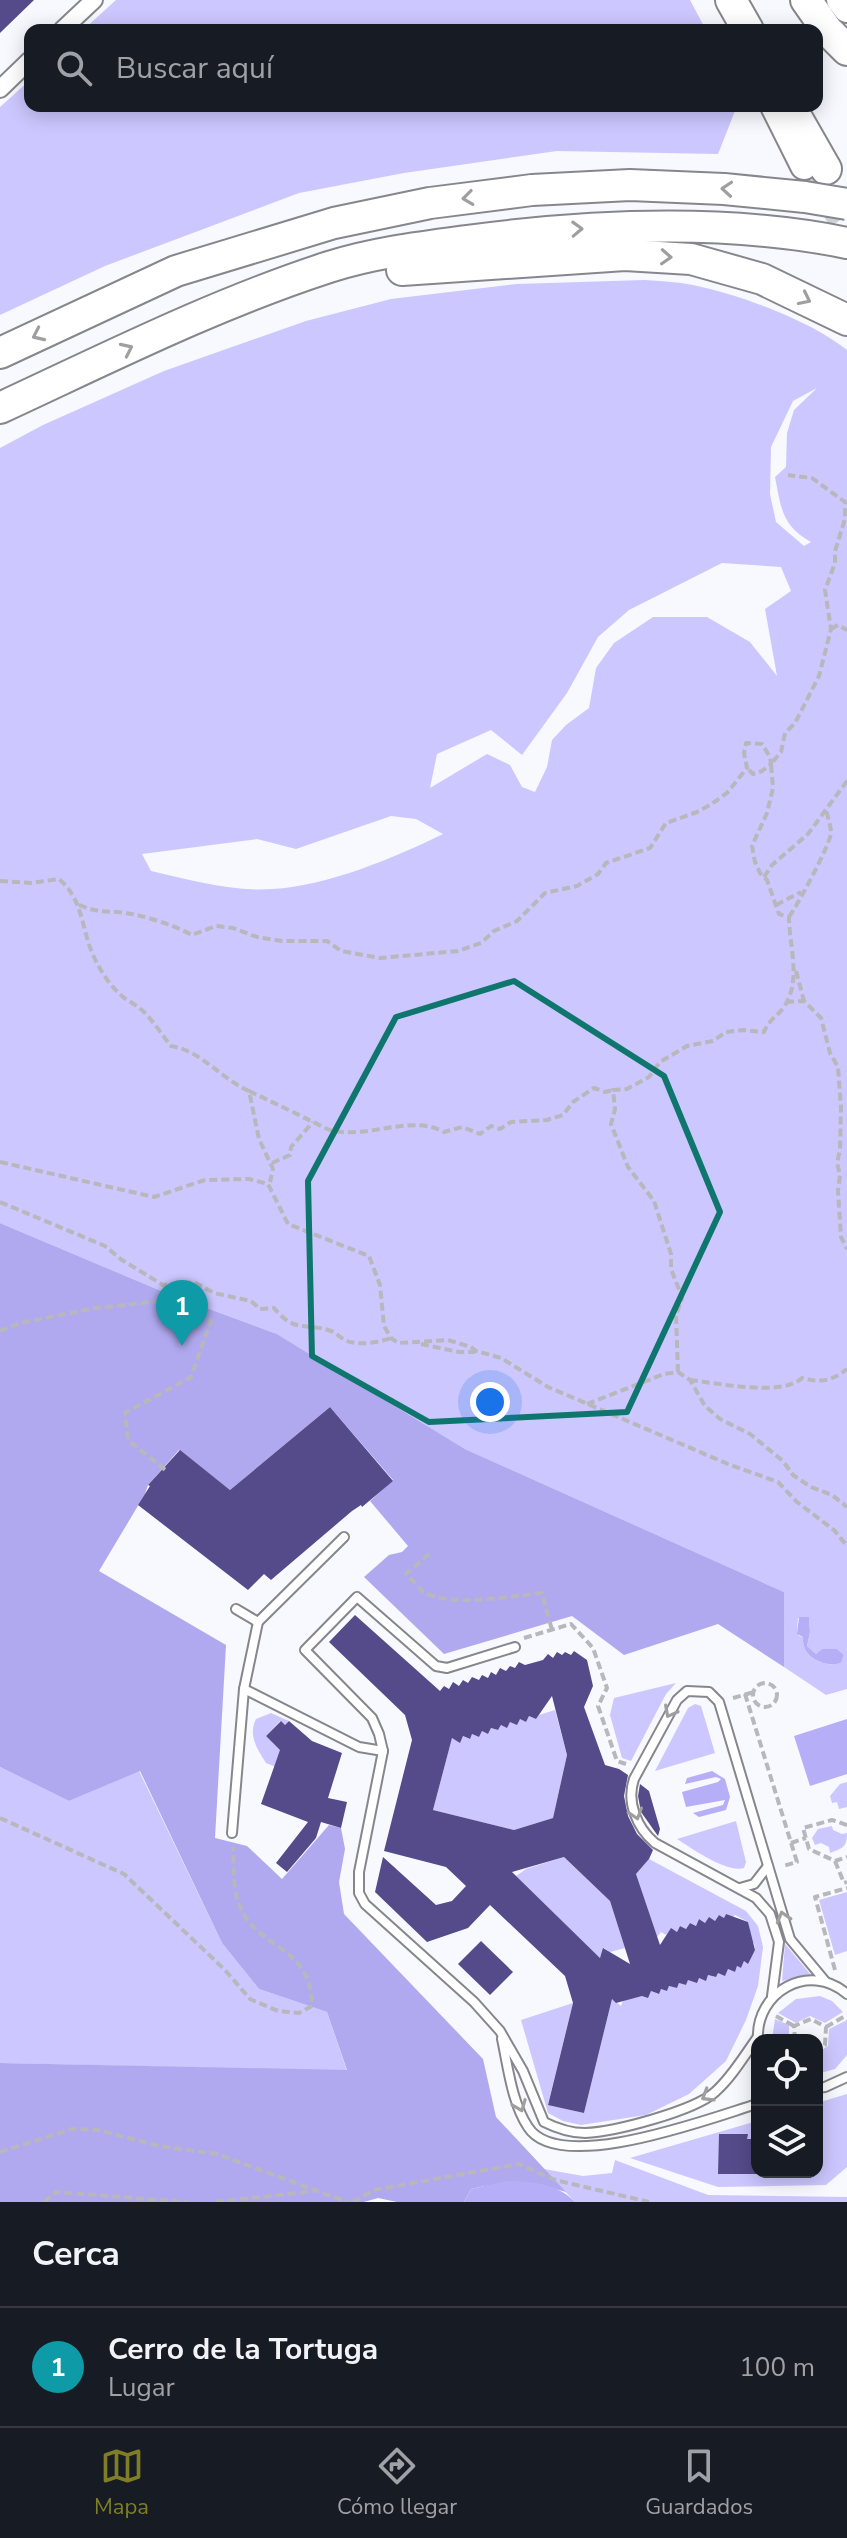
<!DOCTYPE html>
<html lang="es">
<meta charset="utf-8">
<style>
body{margin:0;font-family:"Nunito Sans",sans-serif;background:#20242c;color:#f1f3f6}
.controls{position:absolute;right:24px;bottom:24px;display:grid;overflow:hidden;border-radius:16px;box-shadow:0 4px 20px #0003}
.controls button{width:72px;height:72px;display:grid;place-items:center;padding:0;border:0;border-bottom:2px solid #363941;background:#171b24;color:#f1f3f6;font:40px sans-serif}
.you{position:absolute;left:490px;top:1402px;width:28px;height:28px;margin:-20px;border:6px solid #fff;border-radius:50%;background:#1a73e8;box-shadow:0 0 0 12px #1a73e833}
.badge{display:grid;place-items:center;width:52px;height:52px;border-radius:50%;background:#7f7e26;color:#fff;font-size:26px;font-weight:700}
.pin{position:absolute;translate:-50% -66px;filter:drop-shadow(0 2px 4px #0008)}
.pin::after{content:'';position:absolute;top:42px;width:28px;height:24px;background:inherit;clip-path:polygon(0 0,100% 0,50% 100%)}
.list{margin:0;padding:0;list-style:none}
h2{display:flex;justify-content:space-between;align-items:center;height:104px;margin:0;padding:0 32px;font-size:34px}
h2 small{font-size:26px;font-weight:400;color:#9ea1a6}
.list li{display:grid;grid-template-columns:52px 1fr auto;gap:24px;align-items:center;box-sizing:border-box;height:120px;padding:0 32px;border-top:2px solid #363941}
.list b{display:block;font-size:30px;white-space:nowrap}
.list p{margin:0;font-size:26px;white-space:nowrap;color:#9ea1a6}
.list em{font-size:26px;font-style:normal;color:#9ea1a6}
.icon{flex:none;width:44px;height:44px;fill:none;stroke:currentColor;stroke-width:2;stroke-linecap:round;stroke-linejoin:round}
.map{position:relative;flex:none;width:847px;height:2202px;overflow:hidden}
.search{position:absolute;background:#171b24;box-shadow:0 4px 20px #0003;left:24px;right:24px;top:24px;height:88px;display:flex;align-items:center;gap:20px;box-sizing:border-box;padding:0 28px;border-radius:16px;color:#9ea1a6;font-size:30px}
.sheet{height:224px;background:#171b24}
nav{display:flex;justify-content:space-around;align-items:center;box-sizing:border-box;height:112px;border-top:2px solid #363941;background:#171b24;font-size:22px;color:#9ea1a6}
nav a{display:grid;justify-items:center;gap:4px}
nav .on{color:#7f7e26}
.map>svg:first-child{display:block}
</style>
<div class="map">
<svg width="847" height="2202" viewBox="0 0 847 2202">
<rect width="100%" height="100%" fill="#f8f8ff"/>
<g fill="#ccc7fe" fill-rule="evenodd">
<path d="M 116,0 L 690,0 L 706,30 L 83,30 Z"/>
<path d="M 30,80 L 30,106 L 737,106 L 718,154 L 557,151 L 404,173 L 299,193 L 105,266 L 0,315 L 0,107 Z"/>
<path d="M 644,280 C 660,281 677,282 693,285 C 738,294 812,321 847,350 L 847,1689 L 826,1695 L 784,1667 L 784,1592 L 465,1449 L 277,1334 L 166,1293 L 0,1223 L 0,448 L 43,425 L 164,371 L 306,321 L 391,299 L 517,284 ZM 817,388 L 794,410 L 787,433 L 786,467 L 775,477 C 781,508 782,526 811,542 L 804,546 L 776,522 L 770,494 L 771,447 L 793,401 ZM 722,563 L 781,567 L 791,591 L 765,609 L 777,676 L 750,642 L 707,617 L 653,617 L 614,643 L 596,668 L 589,708 L 566,725 L 552,740 L 547,767 L 535,792 L 522,787 L 510,765 L 487,754 L 430,788 L 437,754 L 491,730 L 522,755 L 567,693 L 598,637 L 629,610 ZM 391,816 L 416,819 L 443,834 C 394,858 327,886 273,889 C 232,892 190,880 151,871 L 142,854 L 257,839 L 296,849 ZM 809,1617 L 810,1632 L 807,1646 L 816,1654 L 822,1649 L 837,1649 L 844,1655 L 841,1663 C 824,1668 801,1657 803,1637 L 799,1636 L 797,1631 L 798,1618 Z"/>
<path d="M 676,1683 L 666,1694 L 631,1761 L 622,1758 L 610,1715 L 614,1698 Z"/>
<path d="M 695,1704 L 701,1706 L 715,1753 L 655,1771 L 688,1708 Z"/>
<path d="M 555,1710 L 567,1755 L 553,1818 L 514,1830 L 433,1810 L 452,1738 L 460,1742 L 463,1736 L 469,1739 L 472,1734 L 479,1737 L 482,1731 L 488,1734 L 491,1728 L 498,1730 L 501,1725 L 507,1727 L 510,1722 L 520,1719 L 526,1722 L 529,1716 L 536,1719 L 539,1715 Z"/>
<path d="M 271,1713 L 289,1721 L 285,1725 L 280,1721 L 266,1736 L 278,1748 L 297,1730 L 286,1771 L 266,1763 C 257,1749 248,1735 256,1719 Z"/>
<path d="M 0,1767 L 69,1801 L 139,1771 L 222,1943 L 259,1989 L 327,2012 L 347,2071 L 0,2063 Z"/>
<path d="M 847,1782 L 847,1807 L 839,1809 L 837,1802 L 832,1803 L 830,1796 L 840,1784 Z"/>
<path d="M 736,1821 L 746,1862 L 744,1868 C 726,1873 693,1849 677,1839 Z"/>
<path d="M 832,1826 L 833,1830 L 842,1834 L 847,1833 C 847,1847 843,1848 830,1853 L 829,1847 L 821,1843 L 815,1845 L 812,1838 L 818,1829 Z"/>
<path d="M 564,1857 L 610,1901 L 625,1948 L 610,1952 L 604,1948 L 600,1958 L 516,1876 L 526,1869 Z"/>
<path d="M 649,1859 L 746,1911 L 758,1926 L 763,1947 L 758,1986 L 746,2020 L 726,2061 L 689,2094 L 646,2115 L 581,2125 L 563,2121 L 548,2113 L 521,2020 L 573,2003 L 548,2104 L 584,2113 L 612,1999 L 621,2006 L 623,2001 L 651,1991 L 658,1994 L 661,1989 L 667,1991 L 669,1986 L 677,1988 L 679,1983 L 686,1985 L 688,1980 L 699,1978 L 706,1980 L 708,1975 L 715,1977 L 718,1973 L 725,1975 L 728,1969 L 735,1972 L 737,1966 L 741,1968 L 744,1961 L 748,1963 L 755,1949 L 754,1943 L 752,1944 L 748,1922 L 735,1915 L 732,1918 L 726,1914 L 724,1918 L 719,1915 L 715,1921 L 705,1923 L 699,1919 L 696,1926 L 690,1923 L 686,1929 L 680,1926 L 677,1932 L 671,1929 L 666,1935 L 661,1932 L 657,1937 L 636,1874 Z"/>
<path d="M 847,1892 L 847,1951 L 835,1955 L 819,1900 Z"/>
<path d="M 785,1944 L 811,1975 L 782,1981 Z"/>
<path d="M 820,1996 L 832,2001 L 843,2012 L 825,2023 L 810,2016 L 796,2023 L 778,2013 L 796,1999 Z"/>
<path d="M 775,2019 L 789,2025 L 789,2040 L 772,2040 Z"/>
<path d="M 847,2020 L 847,2055 L 835,2069 L 817,2074 L 817,2053 L 828,2046 L 829,2029 Z"/>
<path d="M 847,2094 L 847,2167 L 826,2185 L 718,2187 L 630,2158 L 757,2121 L 757,2139 L 747,2139 L 747,2134 L 719,2134 L 719,2173 L 815,2175 L 817,2172 L 817,2103 Z"/>
<path d="M 615,2160 L 708,2195 L 847,2197 L 847,2202 L 575,2202 L 544,2169 L 583,2176 L 612,2173 Z"/>
</g>
<path fill="#b0a9ef" d="M 0,1223 L 166,1293 L 277,1334 L 465,1449 L 784,1592 L 784,1667 L 718,1624 L 624,1655 L 572,1616 L 444,1654 L 364,1577 L 389,1555 L 402,1552 L 408,1546 L 370,1501 L 393,1480 L 330,1407 L 230,1490 L 179,1450 L 148,1485 L 145,1494 L 99,1571 L 226,1645 L 215,1838 L 247,1846 L 282,1879 L 329,1825 L 341,1828 L 345,1849 L 339,1882 L 344,1914 L 483,2059 L 496,2117 L 566,2192 C 526,2180 512,2180 471,2189 L 464,2202 L 397,2202 L 378,2198 L 364,2202 L 0,2202 L 0,2063 L 347,2070 L 327,2012 L 259,1989 L 222,1943 L 140,1771 L 69,1801 L 0,1767 Z"/>
<g fill="#b6aef6">
<path d="M 799,1617 L 809,1617 L 810,1632 L 807,1646 L 816,1654 L 822,1649 L 837,1649 L 844,1655 L 841,1663 C 824,1668 801,1657 803,1637 L 797,1634 Z"/>
<path d="M 847,1719 L 847,1774 L 810,1786 L 794,1736 Z"/>
<path d="M 712,1771 L 725,1779 L 730,1797 L 726,1810 L 699,1817 L 693,1813 L 723,1805 L 725,1800 L 686,1807 L 682,1792 L 718,1782 L 721,1779 L 716,1777 L 685,1784 L 687,1778 Z"/>
<path d="M 507,2181 C 532,2182 557,2183 575,2202 L 464,2202 L 471,2189 Z"/>
</g>
<g fill="#554b8a" fill-rule="evenodd">
<path d="M 0,0 L 34,0 L 0,33 Z"/>
<path d="M 330,1407 L 393,1481 L 362,1507 L 361,1505 L 352,1511 L 271,1580 L 264,1574 L 248,1590 L 138,1505 L 150,1486 L 148,1485 L 180,1450 L 230,1490 Z"/>
<path d="M 355,1615 L 440,1691 L 444,1686 L 449,1689 L 453,1682 L 459,1686 L 463,1680 L 468,1683 L 472,1677 L 479,1680 L 482,1675 L 488,1678 L 491,1672 L 496,1675 L 500,1668 L 506,1671 L 510,1666 L 515,1668 L 519,1662 L 525,1665 L 543,1660 L 548,1654 L 553,1658 L 557,1652 L 562,1655 L 565,1652 L 571,1655 L 574,1651 L 587,1660 L 593,1686 L 584,1707 L 605,1765 L 619,1769 L 628,1775 L 624,1796 L 628,1816 L 637,1834 L 653,1850 L 649,1859 L 636,1874 L 660,1945 L 671,1928 L 677,1932 L 680,1926 L 686,1929 L 690,1923 L 696,1926 L 699,1919 L 705,1923 L 709,1917 L 715,1921 L 719,1915 L 724,1918 L 726,1914 L 748,1922 L 755,1950 L 748,1964 L 744,1961 L 741,1968 L 737,1966 L 735,1972 L 728,1969 L 725,1976 L 718,1973 L 716,1977 L 708,1975 L 706,1981 L 699,1978 L 697,1983 L 688,1980 L 686,1985 L 679,1983 L 677,1988 L 669,1986 L 667,1991 L 661,1989 L 659,1994 L 651,1991 L 648,1998 L 642,1996 L 616,2003 L 612,1999 L 584,2113 L 548,2105 L 573,2003 L 565,1976 L 490,1905 L 468,1928 L 427,1942 L 375,1892 L 383,1857 L 436,1905 L 452,1901 L 466,1886 L 446,1867 L 384,1851 L 412,1740 L 405,1715 L 329,1642 ZM 552,1696 L 567,1755 L 553,1818 L 514,1830 L 433,1810 L 452,1738 L 460,1743 L 463,1736 L 470,1739 L 472,1734 L 479,1737 L 482,1731 L 488,1734 L 491,1728 L 498,1730 L 501,1725 L 507,1728 L 510,1722 L 517,1725 L 520,1719 L 526,1722 L 529,1716 L 536,1719 ZM 564,1857 L 610,1901 L 630,1964 L 603,1948 L 600,1958 L 512,1872 Z"/>
<path d="M 281,1721 L 285,1725 L 289,1721 L 312,1741 L 342,1753 L 328,1798 L 347,1802 L 341,1828 L 321,1822 L 316,1838 L 287,1872 L 276,1863 L 308,1822 L 261,1804 L 280,1750 L 266,1736 Z"/>
<path d="M 640,1784 L 649,1791 L 660,1829 L 658,1836 L 641,1812 L 638,1796 Z"/>
<path d="M 481,1941 L 513,1972 L 490,1995 L 458,1964 Z"/>
<path d="M 719,2134 L 748,2134 L 747,2139 L 757,2139 L 757,2174 L 718,2174 Z"/>
</g>
<g fill="none" stroke-linecap="round" stroke-linejoin="round">
<path stroke="#cfcfd5" stroke-width="26" stroke-dasharray="26 13" stroke-linecap="butt" d="M 804,166 L 847,227"/>
<defs>
<g id="service">
<path d="M 236,1609 L 258,1622"/>
<path d="M 515,1647 L 447,1668 L 436,1666 L 357,1597 L 305,1650 L 372,1718 L 379,1734 L 383,1751 L 359,1872 L 359,1893 L 365,1904 L 474,2002 L 500,2031 L 523,2071 L 544,2122 C 556,2128 571,2133 585,2133 C 614,2132 694,2111 715,2092 C 732,2077 744,2056 757,2038"/>
<path d="M 244,1689 L 258,1622 L 344,1537"/>
<path d="M 232,1833 L 244,1689 L 359,1747 L 383,1751"/>
<path d="M 740,1888 L 754,1884 L 768,1866"/>
<path d="M 772,1996 L 779,1942 L 770,1914 L 756,1898 L 655,1843 C 637,1828 626,1802 634,1779 L 677,1700 L 687,1691 L 709,1692 L 719,1702 L 790,1939 L 825,1981"/>
<path d="M 502,2039 C 508,2067 512,2103 528,2127 C 559,2176 713,2117 757,2104"/>
<path d="M 758,2040 C 755,1992 809,1961 847,1994"/>
<path d="M 817,2088 L 825,2087 L 847,2077"/>
</g>
<g id="minor">
<path d="M 62,30 L 94,0"/>
<path d="M 0,89 L 30,60"/>
</g>
<g id="primary">
<path d="M 840,0 L 847,9"/>
<path d="M 774,106 L 804,166"/>
</g>
<g id="motorway">
<path d="M 731,0 L 748,30"/>
<path d="M 806,0 L 827,30 L 847,50"/>
<path d="M 790,106 L 826,169"/>
<path d="M 402,270 L 625,255 L 691,259 L 762,279 L 847,320"/>
<path d="M 0,353 L 176,271 L 334,223 L 430,203 L 532,190 L 630,185 L 724,189 L 805,197"/>
<path d="M 0,408 C 108,358 215,304 329,267 C 373,253 421,247 466,241 C 588,225 726,218 847,243"/>
</g>
</defs>
<use href="#service" stroke="#86868c" stroke-width="12"/>
<use href="#minor" stroke="#86868c" stroke-width="20"/>
<use href="#primary" stroke="#86868c" stroke-width="30"/>
<use href="#motorway" stroke="#86868c" stroke-width="34"/>
<g stroke="#b7b7bc" stroke-width="4" stroke-dasharray="8 4" stroke-linecap="butt">
<path d="M 831,629 L 838,625 L 847,630"/>
<path d="M 764,877 L 772,865 L 808,834 L 847,781"/>
<path d="M 0,881 L 31,883 L 59,879 C 84,900 81,930 94,957 C 101,972 110,986 123,997 C 130,1002 138,1006 144,1012 C 154,1022 162,1035 171,1046 C 202,1051 221,1079 249,1091 L 259,1139 L 273,1169 L 270,1182"/>
<path d="M 79,905 C 97,912 99,911 117,912 C 138,913 174,925 192,935 L 216,926 L 233,928 L 257,937 L 282,941 L 327,941 L 341,951 L 380,958 L 458,951 L 481,943 L 494,931 L 517,921 L 545,893 L 577,886 L 598,874 L 606,863 L 650,848 L 666,823 L 697,812 L 710,805 L 727,793 L 747,768 L 744,753 L 746,743 L 762,744 L 770,757 L 771,764 L 762,771 L 753,774 L 747,768"/>
<path d="M 776,905 L 801,892"/>
<path d="M 789,917 C 797,906 830,845 831,833 C 831,825 827,816 826,808"/>
<path d="M 796,971 L 804,1001"/>
<path d="M 786,1002 L 804,1001 L 821,1018 L 830,1053 L 838,1067 L 841,1108 L 840,1150 L 837,1163 L 840,1175 L 838,1191 L 841,1237 L 847,1249"/>
<path d="M 249,1091 C 270,1101 291,1111 311,1121 C 319,1124 326,1130 334,1131 C 371,1138 412,1114 444,1132 L 462,1127 L 480,1134 L 491,1126 L 500,1129 L 511,1122 L 547,1120 L 563,1115 L 573,1102 L 594,1088 L 605,1092 L 613,1090"/>
<path d="M 0,1162 L 154,1197 L 205,1180 L 249,1179 L 268,1184 L 288,1224 L 369,1256 L 380,1285 L 384,1326 L 391,1338 L 398,1343 L 448,1340 L 471,1347 L 476,1351 L 501,1358 L 548,1387 L 728,1464 L 778,1482 L 797,1502 L 834,1530 L 847,1546"/>
<path d="M 272,1163 L 290,1155 L 291,1147 L 313,1122"/>
<path d="M 0,1202 L 105,1246 L 122,1260 L 163,1285 L 194,1282 L 214,1293 L 251,1301 L 260,1309 L 274,1308 C 295,1334 306,1322 331,1331 C 337,1333 341,1339 347,1341 C 360,1346 379,1342 391,1338"/>
<path d="M 0,1331 L 20,1323 L 96,1308 L 161,1301 L 211,1320 L 191,1377 L 125,1413 L 128,1440 L 168,1472"/>
<path d="M 421,1344 L 459,1352 L 475,1352"/>
<path d="M 678,1372 L 676,1315 L 682,1299 L 680,1292 L 671,1269 L 671,1254 L 654,1201 L 628,1167 L 611,1124 L 615,1109 L 613,1090 L 627,1089 L 649,1077 L 660,1062 L 687,1046 L 713,1041 L 726,1032 L 743,1030 L 764,1032 C 770,1018 777,1017 784,1007 C 802,980 789,946 789,917 L 779,914 L 767,880 L 760,873 L 755,862 L 752,846 L 767,813 L 773,788 L 771,764 L 781,752 L 785,733 L 795,723 L 819,676 L 831,629 L 825,590 L 835,563 L 835,551 L 845,519 L 845,502 L 812,478 L 788,475"/>
<path d="M 690,1380 C 717,1383 782,1397 802,1378 C 821,1383 832,1381 847,1369"/>
<path d="M 587,1404 L 664,1374 L 678,1372 L 690,1380 L 705,1406 L 720,1419 L 750,1434 L 783,1461 L 793,1475 L 811,1487 L 832,1495 L 847,1507"/>
<path d="M 429,1554 L 406,1574 C 412,1579 418,1588 424,1592 C 450,1608 512,1596 542,1593 L 552,1630"/>
<path d="M 524,1638 L 571,1624 L 593,1648 L 607,1688 L 598,1706 L 617,1761 L 626,1764"/>
<circle cx="765" cy="1695" r="12"/>
<path d="M 745,1694 L 797,1862 L 783,1866"/>
<path d="M 733,1698 L 754,1692"/>
<path d="M 0,1818 L 124,1874 L 225,1970 L 250,1999 L 278,2011 L 299,2013 L 312,2006 C 312,1946 259,1949 241,1909 C 232,1891 234,1867 233,1847"/>
<path d="M 847,1825 L 832,1820 L 803,1828 L 809,1849 L 835,1861 L 847,1857"/>
<path d="M 791,1843 L 806,1838"/>
<path d="M 835,1861 L 844,1883 L 847,1882"/>
<path d="M 835,1970 L 815,1897 L 847,1888"/>
<path d="M 776,2016 L 794,2026"/>
<path d="M 826,2027 L 847,2015"/>
<path d="M 795,2040 L 794,2026 L 811,2019 L 826,2027 L 825,2045 L 817,2049"/>
<path d="M 0,2152 L 72,2129 L 98,2130 L 159,2146 L 217,2154 L 347,2202"/>
<path d="M 44,2202 L 56,2192 L 188,2202"/>
<path d="M 216,2202 L 314,2191"/>
<path d="M 353,2202 L 374,2190 L 519,2164 L 555,2180 L 649,2202"/>
</g>
<use href="#service" stroke="#fff" stroke-width="8"/>
<use href="#minor" stroke="#fff" stroke-width="16"/>
<use href="#primary" stroke="#fff" stroke-width="26"/>
<use href="#motorway" stroke="#fff" stroke-width="30"/>
<defs>
<path id="motorway-bridge" d="M 805,197 L 847,204"/>
</defs>
<use href="#motorway-bridge" stroke="#86868c" stroke-width="34" stroke-linecap="butt"/>
<use href="#motorway-bridge" stroke="#fff" stroke-width="30"/>
</g>
<defs><path id="oneway-chevron" d="M-2-3.5L2.5 0L-2 3.5" fill="none" stroke-width="1.6" stroke-linecap="round" stroke-linejoin="round" transform="scale(2)"/></defs>
<g stroke="#9f9fa0">
<use href="#oneway-chevron" transform="translate(727 189) rotate(-176)"/>
<use href="#oneway-chevron" transform="translate(468 198) rotate(173)"/>
<use href="#oneway-chevron" transform="translate(577 229) rotate(-2)"/>
<use href="#oneway-chevron" transform="translate(666 257) rotate(3)"/>
<use href="#oneway-chevron" transform="translate(805 299) rotate(26)"/>
<use href="#oneway-chevron" transform="translate(38 335) rotate(155)"/>
<use href="#oneway-chevron" transform="translate(127 349) rotate(-25)"/>
<use href="#oneway-chevron" transform="translate(670 1712) rotate(118)"/>
<use href="#oneway-chevron" transform="translate(636 1814) rotate(72)"/>
<use href="#oneway-chevron" transform="translate(783 1917) rotate(-106)"/>
<use href="#oneway-chevron" transform="translate(707 2096) rotate(149)"/>
<use href="#oneway-chevron" transform="translate(520 2106) rotate(69)"/>
</g>
<path fill="none" stroke="#0f766e" stroke-width="6" stroke-linejoin="round" d="M 514,981 L 664,1076 L 720,1212 L 627,1412 L 429,1422 L 312,1356 L 308,1181 L 396,1017 Z"/>
</svg>
<div class="controls">
<button><svg class="icon" aria-label="locate" viewBox="0 0 24 24"><circle cx="12" cy="12" r="6"/><path d="M12 2v4M12 18v4M2 12h4M18 12h4"/></svg></button>
<button><svg class="icon" aria-label="layers" viewBox="0 0 24 24"><path d="M12 4l9 5-9 5-9-5zM3 14l9 5 9-5"/></svg></button>
</div>
<div class="you"></div>
<div class="pin badge" style="left:182px;top:1346px;background:#0f9aa8">1</div>
<div class="search"><svg class="icon" aria-label="search" viewBox="0 0 24 24"><circle cx="10" cy="10" r="6"/><path d="M15 15l6 6"/></svg>Buscar aquí</div>
</div>
<section class="sheet">
<h2>Cerca<small></small></h2>
<ul class="list">
<li><span class="badge" style="background:#0f9aa8">1</span><div><b>Cerro de la Tortuga</b><p>Lugar</p></div><em>100 m</em></li>
</ul>
</section>
<nav>
<a class="on"><svg class="icon" aria-label="map" viewBox="0 0 24 24"><path d="M3 6l6-2 6 2 6-2v14l-6 2-6-2-6 2zM9 4v14M15 6v14"/></svg>Mapa</a>
<a><svg class="icon" aria-label="directions" viewBox="0 0 24 24"><path d="M12 3l9 9-9 9-9-9zM9 14v-3h6M13 9l2 2-2 2"/></svg>Cómo llegar</a>
<a><svg class="icon" aria-label="saved" viewBox="0 0 24 24"><path d="M7 4h10v16l-5-4-5 4z"/></svg>Guardados</a>
</nav>
